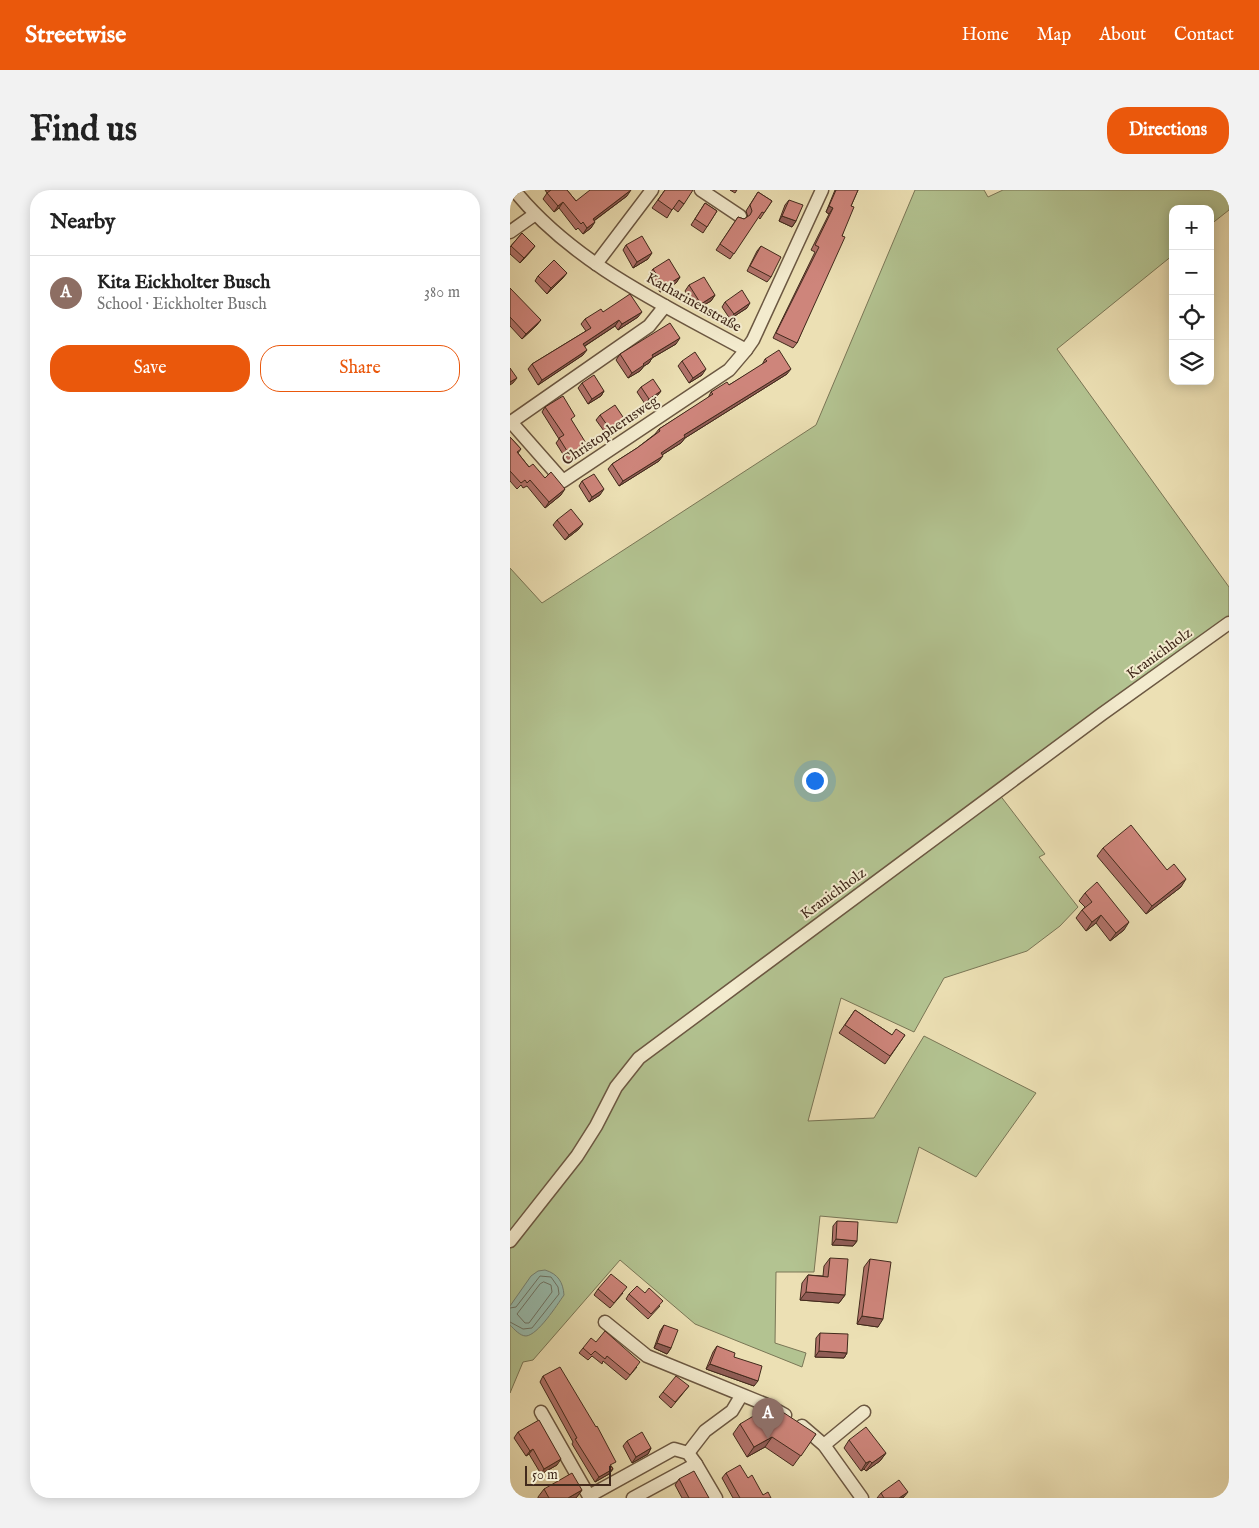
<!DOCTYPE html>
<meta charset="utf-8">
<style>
body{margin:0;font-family:"IM FELL English",serif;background:#f2f2f2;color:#222}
.controls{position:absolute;right:15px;top:15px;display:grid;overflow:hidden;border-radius:10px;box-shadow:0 2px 12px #0003}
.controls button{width:45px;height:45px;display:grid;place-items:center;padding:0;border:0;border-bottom:1px solid #e0e0e0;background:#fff;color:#222;font:25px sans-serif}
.scale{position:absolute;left:15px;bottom:12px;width:86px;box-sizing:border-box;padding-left:5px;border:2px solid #422a1c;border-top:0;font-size:14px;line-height:18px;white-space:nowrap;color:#422a1c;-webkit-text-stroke:4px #f3ebce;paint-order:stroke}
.you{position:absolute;left:304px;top:590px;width:18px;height:18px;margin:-12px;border:4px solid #fff;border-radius:50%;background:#1a73e8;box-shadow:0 0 0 8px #1a73e833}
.badge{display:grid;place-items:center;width:32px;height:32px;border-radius:50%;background:#ea580c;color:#fff;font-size:16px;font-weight:700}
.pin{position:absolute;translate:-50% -41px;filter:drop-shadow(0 1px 2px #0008)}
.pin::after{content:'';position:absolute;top:26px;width:18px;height:15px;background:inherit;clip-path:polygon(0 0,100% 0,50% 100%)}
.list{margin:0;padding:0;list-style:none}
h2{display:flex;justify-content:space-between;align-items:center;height:65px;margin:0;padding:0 20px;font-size:21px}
h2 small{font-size:16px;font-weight:400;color:#767676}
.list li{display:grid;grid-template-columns:32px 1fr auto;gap:15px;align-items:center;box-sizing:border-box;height:75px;padding:0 20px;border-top:1px solid #e0e0e0}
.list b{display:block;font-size:19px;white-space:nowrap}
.list p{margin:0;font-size:16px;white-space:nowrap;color:#767676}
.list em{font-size:16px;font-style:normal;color:#767676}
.actions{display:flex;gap:10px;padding:15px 20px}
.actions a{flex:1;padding:11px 0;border:1px solid #ea580c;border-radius:20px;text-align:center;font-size:18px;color:#ea580c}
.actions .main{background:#ea580c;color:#fff}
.icon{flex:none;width:28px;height:28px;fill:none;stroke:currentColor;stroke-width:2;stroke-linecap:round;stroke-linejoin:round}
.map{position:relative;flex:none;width:719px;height:1308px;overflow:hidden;border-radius:20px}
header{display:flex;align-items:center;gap:30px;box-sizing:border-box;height:70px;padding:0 25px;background:#ea580c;color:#fff}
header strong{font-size:24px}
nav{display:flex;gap:28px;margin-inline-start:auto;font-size:18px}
.intro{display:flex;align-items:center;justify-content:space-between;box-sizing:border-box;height:120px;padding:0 30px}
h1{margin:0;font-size:35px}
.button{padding:12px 22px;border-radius:20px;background:#ea580c;color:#fff;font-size:18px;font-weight:700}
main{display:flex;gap:30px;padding:0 30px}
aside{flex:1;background:#fff;border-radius:20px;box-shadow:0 2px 12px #0003}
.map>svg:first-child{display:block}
</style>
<header>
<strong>Streetwise</strong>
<nav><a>Home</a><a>Map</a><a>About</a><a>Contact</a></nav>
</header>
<div class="intro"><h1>Find us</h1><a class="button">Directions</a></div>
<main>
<aside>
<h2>Nearby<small></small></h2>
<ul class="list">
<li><span class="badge" style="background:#8d6e63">A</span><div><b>Kita Eickholter Busch</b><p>School · Eickholter Busch</p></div><em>380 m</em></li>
</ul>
<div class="actions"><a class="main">Save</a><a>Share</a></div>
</aside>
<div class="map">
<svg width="719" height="1308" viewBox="0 0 719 1308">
<rect width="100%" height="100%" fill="#ece0b4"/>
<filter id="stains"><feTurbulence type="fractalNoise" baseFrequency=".004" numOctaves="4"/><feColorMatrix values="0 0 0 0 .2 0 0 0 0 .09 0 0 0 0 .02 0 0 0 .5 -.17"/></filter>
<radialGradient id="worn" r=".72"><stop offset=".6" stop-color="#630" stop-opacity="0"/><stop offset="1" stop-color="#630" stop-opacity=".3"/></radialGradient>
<path fill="#b3c391" stroke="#7a7656" d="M 405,0 L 474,0 L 478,7 L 493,0 L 719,0 L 719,20 L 700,35 L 700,19 L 663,19 L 663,65 L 547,159 L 719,397 L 719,433 L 486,600 L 535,664 L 529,667 L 568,717 L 550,736 L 517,761 L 434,788 L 404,842 L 331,808 L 298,931 L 364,928 L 414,846 L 526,903 L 466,987 L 409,957 L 387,1033 L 310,1026 L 304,1082 L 266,1082 L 265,1153 L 296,1163 L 292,1177 L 185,1134 L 110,1070 L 23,1170 L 13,1172 L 0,1203 L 0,378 L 32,413 L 306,235 Z"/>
<path fill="#99bdaf" stroke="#768274" d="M 35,1080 C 48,1084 53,1092 54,1105 C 47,1115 28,1145 16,1146 C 10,1146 4,1139 0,1135 L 0,1116 L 21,1086 L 28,1081 Z"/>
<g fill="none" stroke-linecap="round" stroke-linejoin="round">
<g stroke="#6e7466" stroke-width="1">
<path d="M 34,1092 L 41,1095 L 42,1102 L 19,1133 L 15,1133 L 7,1124 L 30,1094 Z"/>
<path d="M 0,1118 L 6,1117 L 30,1086 L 41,1087 L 48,1097 L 49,1104 L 22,1138 L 13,1139 L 0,1132"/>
</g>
<path stroke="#768274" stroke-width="4" d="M 711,1308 L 719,1301"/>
<defs>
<g id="street">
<path d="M 4,0 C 64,74 154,115 236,160 L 243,150 L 312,0"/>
<path d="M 191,0 L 230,26"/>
<path d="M 0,42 L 24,25"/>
<path d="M 86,74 L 142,0"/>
<path d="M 155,116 L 139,136 L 1,232 L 53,291 L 219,180 L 236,160"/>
<path d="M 0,1051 L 67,966 L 86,936 L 106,897 L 129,868 L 592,524 L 719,433"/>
<path d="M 95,1132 L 137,1166 L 257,1215 L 275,1225"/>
<path d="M 31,1222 L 80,1308"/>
<path d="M 292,1236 L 314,1255 L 352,1308"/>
<path d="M 314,1255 L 354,1222"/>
<path d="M 178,1263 L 195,1241 L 222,1221 L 231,1206"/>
<path d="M 79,1306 L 164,1259 L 178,1263 L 186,1274"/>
<path d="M 123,1308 L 186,1274 L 206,1308"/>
</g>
</defs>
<use href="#street" stroke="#6c5842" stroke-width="15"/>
<use href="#street" stroke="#f3ebce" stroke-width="12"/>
</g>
<g fill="#b1726a" stroke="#422a1c">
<path d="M 35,0 L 57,0 L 66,11 L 117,6 L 84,31 L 81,38 L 73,44 L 68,38 L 66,40 L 49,18 L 44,22 L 33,9 L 37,3 Z"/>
<path d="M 155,0 L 174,14 L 168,22 L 163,18 L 157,28 L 142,18 Z"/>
<path d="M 220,0 L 227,0 L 225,3 Z"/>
<path d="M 325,0 L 348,0 L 341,16 L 332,46 L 287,153 L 283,158 L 263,148 L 305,62 L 301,60 L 319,24 L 316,22 Z"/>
<path d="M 248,2 L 262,11 L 250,29 L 248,27 L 220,69 L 206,60 L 228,27 L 234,29 L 238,27 L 236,21 Z"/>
<path d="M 279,10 L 286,31 L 282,37 L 269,31 L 275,15 Z"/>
<path d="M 195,13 L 207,21 L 193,43 L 181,35 Z"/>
<path d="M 12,43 L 21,61 L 10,73 L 0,64 L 0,57 Z"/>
<path d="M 116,55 L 138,69 L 123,78 L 113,60 Z"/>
<path d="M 251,56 L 261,87 L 257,92 L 237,81 L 247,61 Z"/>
<path d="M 143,79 L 170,87 L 166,93 L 150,102 L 139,84 Z"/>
<path d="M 28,86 L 53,88 L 37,104 L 25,91 Z"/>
<path d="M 179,95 L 205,105 L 201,111 L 187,119 L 175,101 Z"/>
<path d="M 0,98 L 27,135 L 12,149 L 0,136 Z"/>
<path d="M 215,112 L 237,118 L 220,129 L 212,117 Z"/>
<path d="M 93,122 L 128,127 L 108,140 L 105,136 L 75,156 L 73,165 L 28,195 L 18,179 L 22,174 L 76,141 L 71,134 L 75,129 Z"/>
<path d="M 166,154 L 142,168 L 139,173 L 134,176 L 130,181 L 118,188 L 106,170 L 110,164 Z"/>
<path d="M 255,169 L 277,184 L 175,248 L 171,253 L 152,265 L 149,271 L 109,296 L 98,279 L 102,274 L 127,258 L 145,244 L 149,239 L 198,208 L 201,202 L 219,195 L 252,175 Z"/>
<path d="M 172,171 L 192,185 L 179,193 L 168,176 Z"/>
<path d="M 72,193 L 94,201 L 91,206 L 78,214 L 68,198 Z"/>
<path d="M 131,197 L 151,201 L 147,206 L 135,214 L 127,202 Z"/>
<path d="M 35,217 L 62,231 L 75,264 L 59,274 L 46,253 L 49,249 L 32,222 Z"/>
<path d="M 90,225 L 113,238 L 99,248 L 86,230 Z"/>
<path d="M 0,247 L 11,259 L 8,263 L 19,277 L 35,288 L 51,305 L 35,318 L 17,296 L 13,298 L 11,295 L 7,299 L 0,291 Z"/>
<path d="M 72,291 L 90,305 L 79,312 L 69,296 Z"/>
<path d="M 47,330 L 69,339 L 55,350 L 43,335 Z"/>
<path d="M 593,658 L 671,697 L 636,724 L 587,666 Z"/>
<path d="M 575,703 L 614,740 L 600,751 L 586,733 L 576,741 L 566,728 L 572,720 L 575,717 L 569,711 Z"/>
<path d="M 345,820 L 382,845 L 395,845 L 375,874 L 329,843 Z"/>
<path d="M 327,1031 L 347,1051 L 343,1056 L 322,1055 L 323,1036 Z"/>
<path d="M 320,1068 L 335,1105 L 329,1113 L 290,1110 L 292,1093 L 298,1085 L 313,1086 L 314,1076 Z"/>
<path d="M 360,1069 L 368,1137 L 347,1134 L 354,1077 Z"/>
<path d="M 88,1099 L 113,1103 L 100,1118 L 84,1105 Z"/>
<path d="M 119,1104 L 150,1116 L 138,1129 L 116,1109 Z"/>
<path d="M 154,1135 L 161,1158 L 157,1164 L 144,1158 L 150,1141 Z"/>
<path d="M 310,1143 L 337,1163 L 334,1168 L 305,1167 L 306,1148 Z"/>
<path d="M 86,1152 L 127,1177 L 116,1190 L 93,1171 L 92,1174 L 82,1166 L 78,1170 L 69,1163 L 73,1158 Z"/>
<path d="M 207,1156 L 224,1167 L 244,1196 L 196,1179 L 203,1162 Z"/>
<path d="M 33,1186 L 102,1277 L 103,1279 L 99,1284 L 85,1292 L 62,1254 L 63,1252 L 30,1192 Z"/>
<path d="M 179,1196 L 161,1218 L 149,1207 L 153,1202 Z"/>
<path d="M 230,1234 L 306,1244 L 283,1276 L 255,1257 L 237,1267 L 223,1244 Z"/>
<path d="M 8,1242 L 47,1275 L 31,1284 L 19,1264 L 16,1266 L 4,1248 Z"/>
<path d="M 339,1250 L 376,1263 L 370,1271 L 356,1281 L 354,1279 L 351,1281 L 334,1258 Z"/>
<path d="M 117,1251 L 141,1258 L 138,1264 L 122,1273 L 113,1256 Z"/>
<path d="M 216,1283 L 238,1288 L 253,1305 L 261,1308 L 223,1308 L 212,1288 Z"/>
<path d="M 169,1289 L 199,1308 L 172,1308 L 165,1295 Z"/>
<path d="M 34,1299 L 72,1300 L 66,1308 L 28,1308 L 28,1307 Z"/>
<path d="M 371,1303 L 394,1307 L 393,1308 L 367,1308 Z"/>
</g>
<g fill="#905d56" stroke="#422a1c">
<path d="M 121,0 L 117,6 L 78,35 L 83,29 Z"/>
<path d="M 53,12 L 49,18 L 44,22 L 48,16 Z"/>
<path d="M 319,16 L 323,18 L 319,24 L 316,22 Z"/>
<path d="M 272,26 L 286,31 L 282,37 L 269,31 Z"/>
<path d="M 85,32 L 81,38 L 73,44 L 77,38 Z"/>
<path d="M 25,56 L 21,61 L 10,73 L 14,68 Z"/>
<path d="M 142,63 L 138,69 L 123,78 L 127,72 Z"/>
<path d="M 57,83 L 53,88 L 37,104 L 41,98 Z"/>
<path d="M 170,87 L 166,93 L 150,102 L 154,97 Z"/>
<path d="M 205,105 L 201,111 L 187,119 L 191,114 Z"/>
<path d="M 240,113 L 237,118 L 220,129 L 224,124 Z"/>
<path d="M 132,122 L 128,127 L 108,140 L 112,134 Z"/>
<path d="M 31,130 L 27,135 L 12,149 L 16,144 Z"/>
<path d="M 109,130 L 105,136 L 70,159 L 73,154 Z"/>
<path d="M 170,148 L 166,154 L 142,168 L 139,173 L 134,176 L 130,181 L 118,188 L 122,183 L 142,165 Z"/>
<path d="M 77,160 L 73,165 L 28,195 L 32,190 Z"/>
<path d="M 196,179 L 192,185 L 179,193 L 183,188 Z"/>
<path d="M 281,179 L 277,184 L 175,248 L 171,253 L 147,268 L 151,263 L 174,245 Z"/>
<path d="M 7,188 L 3,193 L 0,195 L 0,192 Z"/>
<path d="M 94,201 L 91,206 L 78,214 L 82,209 Z"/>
<path d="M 151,201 L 147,206 L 135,214 L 139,209 Z"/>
<path d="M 117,233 L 113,238 L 99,248 L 102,242 Z"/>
<path d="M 79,258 L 75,264 L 59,274 L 62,269 Z"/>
<path d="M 153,266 L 149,271 L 109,296 L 113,291 Z"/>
<path d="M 55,299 L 51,305 L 35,318 L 39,312 Z"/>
<path d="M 94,299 L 90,305 L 79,312 L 82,307 Z"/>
<path d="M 73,334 L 69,339 L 55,350 L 59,345 Z"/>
<path d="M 676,689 L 671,697 L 636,724 L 642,716 Z"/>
<path d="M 591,725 L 586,733 L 576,741 L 582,732 Z"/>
<path d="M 619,732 L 614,740 L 600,751 L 606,743 Z"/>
<path d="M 326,1049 L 347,1051 L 343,1056 L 322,1055 Z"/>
<path d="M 296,1102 L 335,1105 L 329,1113 L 290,1110 Z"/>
<path d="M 352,1126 L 373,1129 L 368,1137 L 347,1134 Z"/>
<path d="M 147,1153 L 161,1158 L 157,1164 L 144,1158 Z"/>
<path d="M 309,1161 L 337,1163 L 334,1168 L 305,1167 Z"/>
<path d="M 200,1174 L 248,1191 L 244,1196 L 196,1179 Z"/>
<path d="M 262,1247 L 255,1257 L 237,1267 L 244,1257 Z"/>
<path d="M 141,1258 L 138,1264 L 122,1273 L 126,1267 Z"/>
<path d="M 23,1259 L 19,1264 L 16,1266 L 20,1261 Z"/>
<path d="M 376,1263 L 370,1271 L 356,1281 L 362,1273 Z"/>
<path d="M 51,1269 L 47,1275 L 31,1284 L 34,1279 Z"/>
<path d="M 360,1271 L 354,1279 L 351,1281 L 356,1273 Z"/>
<path d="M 103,1279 L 99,1284 L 85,1292 L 89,1287 Z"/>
<path d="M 72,1300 L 66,1308 L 58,1308 Z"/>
<path d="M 398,1302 L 394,1307 L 389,1308 Z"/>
</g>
<g fill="#ce857b" stroke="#422a1c">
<path d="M 41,0 L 57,0 L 66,11 L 80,0 L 121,0 L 83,29 L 85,32 L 77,38 L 73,32 L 71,34 L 53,12 L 48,16 L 37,3 Z"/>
<path d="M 155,0 L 183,0 L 174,14 L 169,10 L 162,20 L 148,10 Z"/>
<path d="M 326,0 L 348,0 L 341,16 L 344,17 L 332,46 L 335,47 L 287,153 L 266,143 L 309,57 L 305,55 L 323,18 L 319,16 Z"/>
<path d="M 248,2 L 262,11 L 254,23 L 252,22 L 224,64 L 210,54 L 228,27 L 234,29 L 240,25 L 242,21 L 240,15 Z"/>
<path d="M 279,10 L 293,15 L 286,31 L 272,26 Z"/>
<path d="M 195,13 L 207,21 L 197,37 L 185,29 Z"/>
<path d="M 12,43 L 25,56 L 14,68 L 1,56 Z"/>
<path d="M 132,46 L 142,63 L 127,72 L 116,55 Z"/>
<path d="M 251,56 L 271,67 L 261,87 L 240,76 Z"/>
<path d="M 159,69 L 170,87 L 154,97 L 143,79 Z"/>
<path d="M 44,70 L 57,83 L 41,98 L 28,86 Z"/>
<path d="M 194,87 L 205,105 L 191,114 L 179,95 Z"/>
<path d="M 0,98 L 31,130 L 16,144 L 0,127 Z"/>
<path d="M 232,100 L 240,113 L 224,124 L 215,112 Z"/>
<path d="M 120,104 L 132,122 L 112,134 L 109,130 L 73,154 L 77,160 L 32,190 L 22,174 L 81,138 L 75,129 L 91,119 L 93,122 Z"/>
<path d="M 160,133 L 170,148 L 142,165 L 143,167 L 133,174 L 134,175 L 122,183 L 110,164 Z"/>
<path d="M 269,160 L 281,179 L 174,245 L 175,247 L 151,263 L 153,266 L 113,291 L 102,274 L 127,258 L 150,241 L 149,239 L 203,204 L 201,202 L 217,192 L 219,195 L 257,171 L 255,169 Z"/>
<path d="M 185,162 L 196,179 L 183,188 L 172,171 Z"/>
<path d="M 0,178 L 7,188 L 0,192 Z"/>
<path d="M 84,185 L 94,201 L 82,209 L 72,193 Z"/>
<path d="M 143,189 L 151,201 L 139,209 L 131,197 Z"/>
<path d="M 53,206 L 65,226 L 61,229 L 79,258 L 62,269 L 49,248 L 54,245 L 35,217 Z"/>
<path d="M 105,215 L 117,233 L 102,242 L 90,225 Z"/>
<path d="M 0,247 L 11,259 L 7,262 L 19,277 L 23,274 L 35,288 L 41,282 L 55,299 L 39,312 L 20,290 L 17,293 L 15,290 L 11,293 L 0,281 Z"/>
<path d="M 84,284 L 94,299 L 82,307 L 72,291 Z"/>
<path d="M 61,319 L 73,334 L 59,345 L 47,330 Z"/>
<path d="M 621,635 L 657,680 L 664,674 L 676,689 L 642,716 L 593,658 Z"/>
<path d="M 587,692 L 619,732 L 606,743 L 591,725 L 582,732 L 572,720 L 582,712 L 575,703 Z"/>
<path d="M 345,820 L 382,845 L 386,839 L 395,845 L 380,866 L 335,835 Z"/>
<path d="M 327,1031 L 348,1032 L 347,1051 L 326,1049 Z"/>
<path d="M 320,1068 L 338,1069 L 335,1105 L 296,1102 L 298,1085 L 318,1087 Z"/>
<path d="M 360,1069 L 381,1072 L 373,1129 L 352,1126 Z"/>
<path d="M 101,1084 L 117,1097 L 104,1113 L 88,1099 Z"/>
<path d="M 127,1096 L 135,1103 L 139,1098 L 153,1111 L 141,1124 L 119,1104 Z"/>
<path d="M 154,1135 L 168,1140 L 161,1158 L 147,1153 Z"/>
<path d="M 95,1141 L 130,1172 L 120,1185 L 97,1166 L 95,1169 L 85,1161 L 81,1165 L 73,1158 L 81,1148 L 86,1152 Z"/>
<path d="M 310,1143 L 338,1144 L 337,1163 L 309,1161 Z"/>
<path d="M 207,1156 L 225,1163 L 224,1167 L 252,1176 L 248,1191 L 200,1174 Z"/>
<path d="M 50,1177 L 86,1237 L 87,1236 L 106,1272 L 100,1275 L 103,1279 L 89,1287 L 65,1249 L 67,1248 L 33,1186 Z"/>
<path d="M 166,1186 L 179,1196 L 165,1212 L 153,1202 Z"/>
<path d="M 262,1215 L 306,1244 L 291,1266 L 262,1247 L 244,1257 L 230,1234 Z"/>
<path d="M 29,1230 L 51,1269 L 34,1279 L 23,1259 L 20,1261 L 8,1242 Z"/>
<path d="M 356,1237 L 376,1263 L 362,1273 L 360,1271 L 356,1273 L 339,1250 Z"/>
<path d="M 132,1242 L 141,1258 L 126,1267 L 117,1251 Z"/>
<path d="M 230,1275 L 238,1288 L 242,1285 L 253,1305 L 258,1302 L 261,1308 L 230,1308 L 216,1283 Z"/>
<path d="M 184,1281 L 199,1308 L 179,1308 L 169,1289 Z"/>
<path d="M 62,1283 L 72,1300 L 58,1308 L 39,1308 L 34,1299 Z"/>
<path d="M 389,1290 L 398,1302 L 389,1308 L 374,1308 L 371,1303 Z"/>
</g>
<g text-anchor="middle" stroke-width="4" stroke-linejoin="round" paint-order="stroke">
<g font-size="15" fill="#422a1c" stroke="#f3ebce">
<text transform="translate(184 112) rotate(29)" y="5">Katharinenstraße</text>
<text transform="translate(100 240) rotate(-34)" y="5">Christopherusweg</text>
<text transform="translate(649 463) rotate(-36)" y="5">Kranichholz</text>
<text transform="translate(323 703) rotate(-36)" y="5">Kranichholz</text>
</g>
</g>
<rect width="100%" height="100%" filter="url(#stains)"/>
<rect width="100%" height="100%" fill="url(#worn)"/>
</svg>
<div class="controls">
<button>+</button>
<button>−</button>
<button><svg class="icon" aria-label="locate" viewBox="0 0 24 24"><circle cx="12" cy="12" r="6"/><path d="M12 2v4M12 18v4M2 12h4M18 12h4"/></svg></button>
<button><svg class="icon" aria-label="layers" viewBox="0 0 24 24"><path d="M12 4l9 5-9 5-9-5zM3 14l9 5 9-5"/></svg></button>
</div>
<div class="scale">50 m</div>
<div class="you"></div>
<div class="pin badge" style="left:258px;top:1249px;background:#8d6e63">A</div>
</div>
</main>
